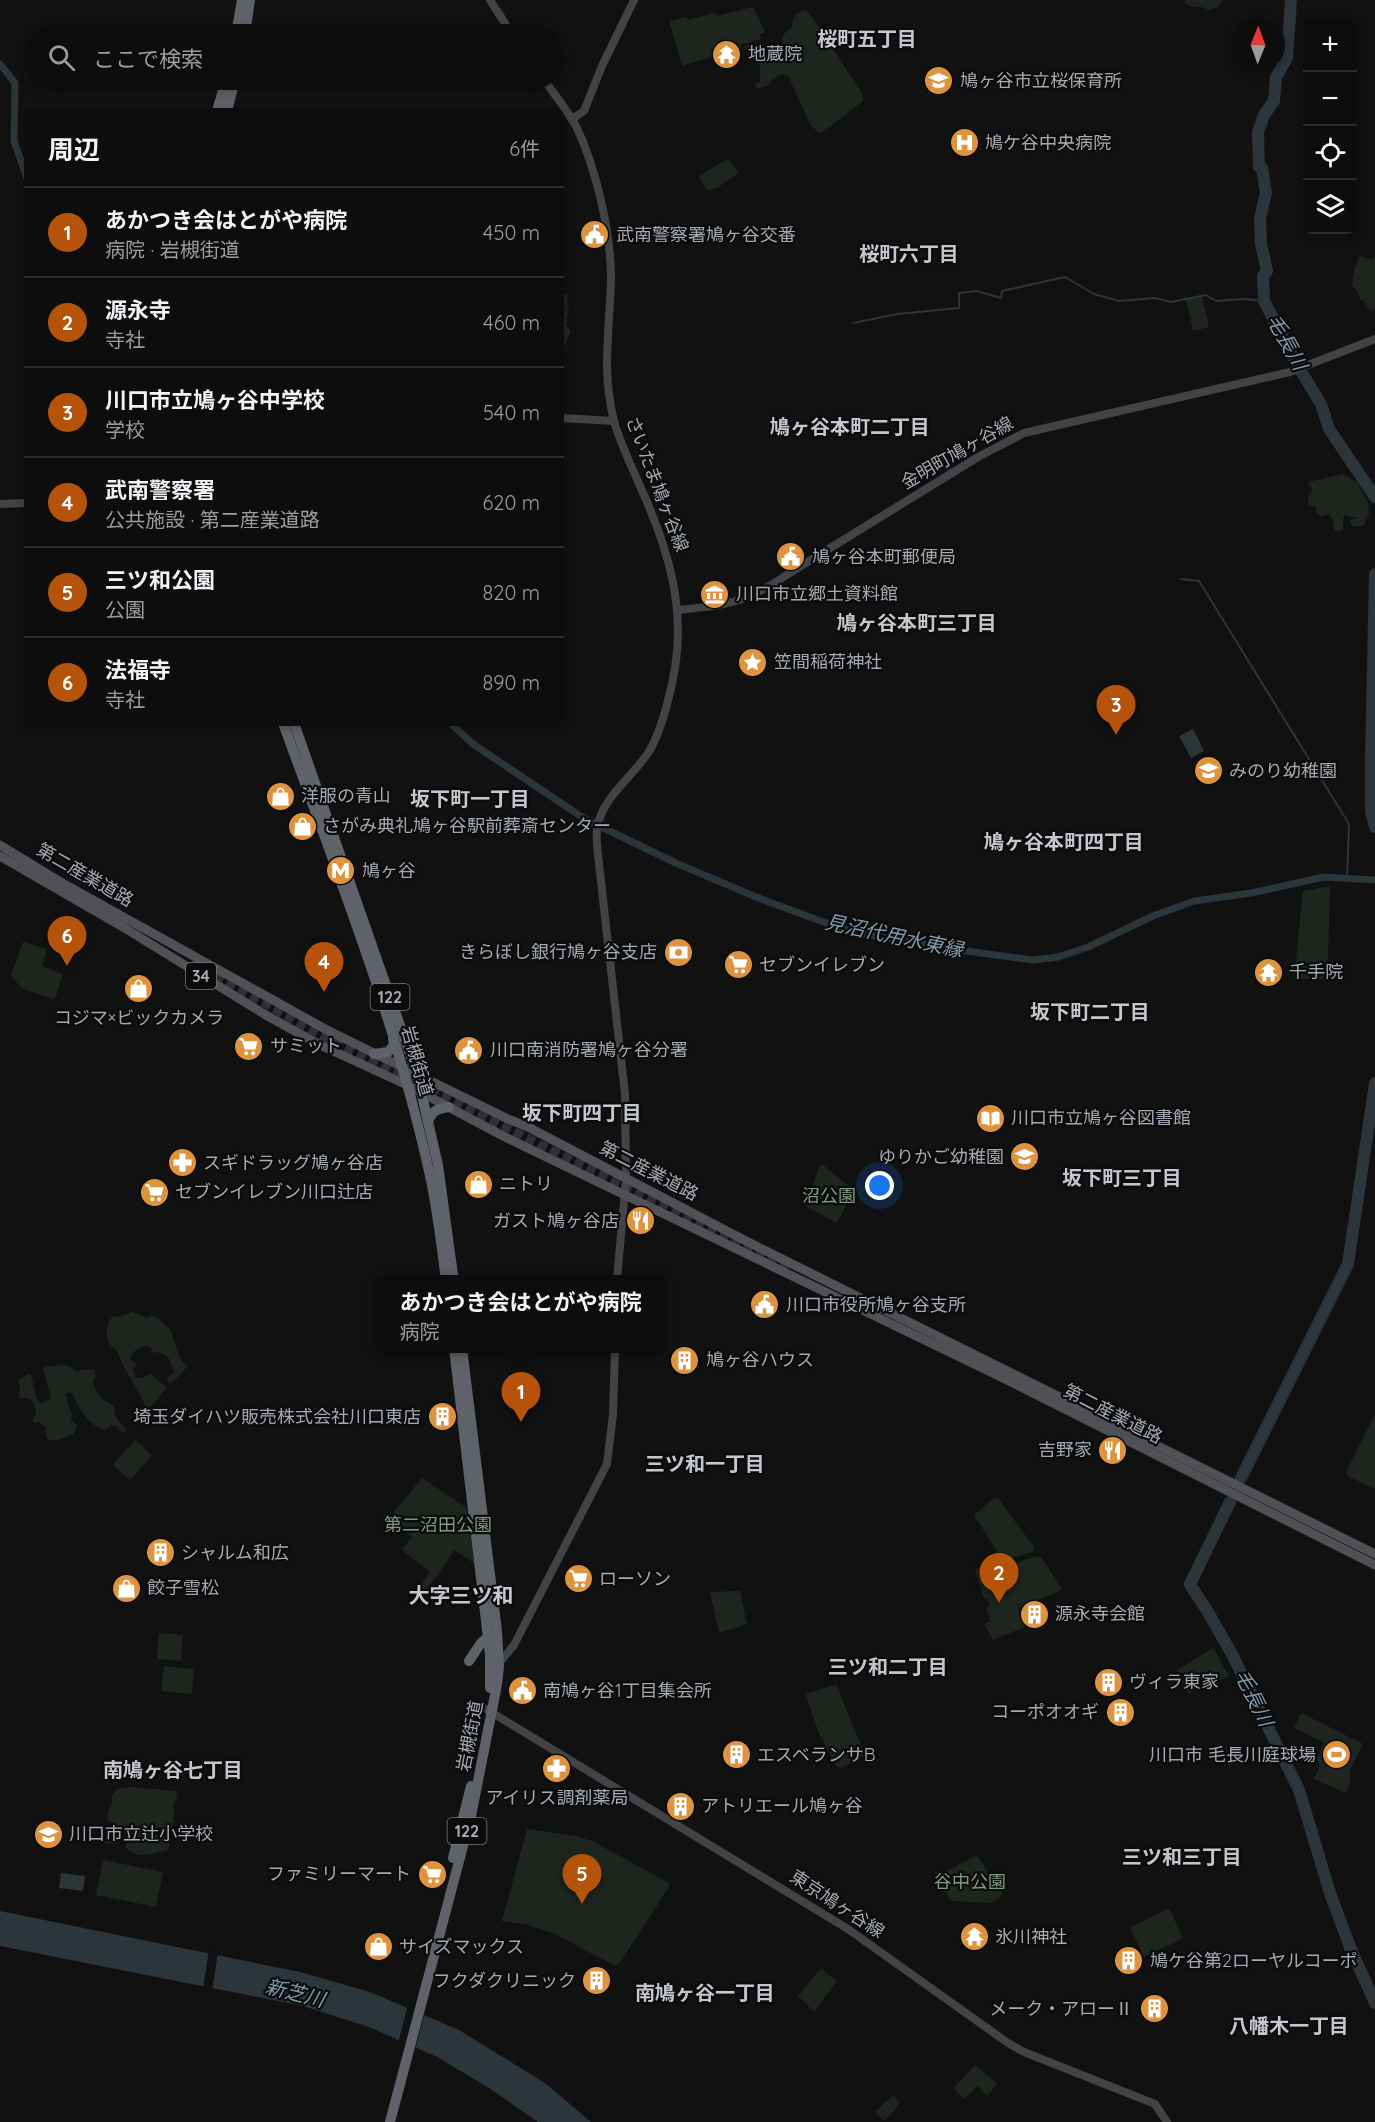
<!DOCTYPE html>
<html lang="ja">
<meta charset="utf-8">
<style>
body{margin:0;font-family:Quicksand,"Noto Sans JP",sans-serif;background:#161617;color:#f1f3f6}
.controls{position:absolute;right:18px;top:18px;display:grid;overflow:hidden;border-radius:9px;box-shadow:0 3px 9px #0003}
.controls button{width:54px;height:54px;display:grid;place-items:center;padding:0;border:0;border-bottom:2px solid #2d2d2e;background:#0d0d0e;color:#f1f3f6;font:30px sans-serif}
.compass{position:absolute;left:1231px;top:18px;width:54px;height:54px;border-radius:50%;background:#0d0d0e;box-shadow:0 3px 9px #0003;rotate:1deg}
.you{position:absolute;left:880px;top:1186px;width:21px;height:21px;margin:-15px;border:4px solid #fff;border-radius:50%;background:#1a73e8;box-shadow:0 0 0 9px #1a73e833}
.badge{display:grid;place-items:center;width:39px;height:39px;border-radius:50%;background:#b45309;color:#fff;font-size:20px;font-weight:700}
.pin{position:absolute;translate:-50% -50px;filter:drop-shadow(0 2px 3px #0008)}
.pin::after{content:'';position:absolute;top:32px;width:21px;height:18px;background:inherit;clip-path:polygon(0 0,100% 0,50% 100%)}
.popup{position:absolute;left:375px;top:1275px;width:291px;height:78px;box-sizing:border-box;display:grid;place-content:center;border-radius:9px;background:#0d0d0e;filter:drop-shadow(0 2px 4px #0005);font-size:20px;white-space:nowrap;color:#9a9c9e}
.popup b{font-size:22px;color:#f1f3f6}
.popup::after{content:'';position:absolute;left:50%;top:100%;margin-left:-12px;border:12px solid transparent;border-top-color:#0d0d0e}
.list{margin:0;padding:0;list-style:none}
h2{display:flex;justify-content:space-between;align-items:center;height:78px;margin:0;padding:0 24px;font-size:26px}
h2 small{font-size:20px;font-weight:400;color:#9a9c9e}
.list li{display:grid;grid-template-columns:39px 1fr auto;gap:18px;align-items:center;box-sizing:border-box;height:90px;padding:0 24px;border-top:2px solid #2d2d2e}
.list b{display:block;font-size:22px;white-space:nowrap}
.list p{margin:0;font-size:20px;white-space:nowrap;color:#9a9c9e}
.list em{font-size:20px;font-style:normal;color:#9a9c9e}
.icon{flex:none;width:33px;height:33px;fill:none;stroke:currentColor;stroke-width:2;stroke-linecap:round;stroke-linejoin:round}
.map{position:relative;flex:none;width:1375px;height:2122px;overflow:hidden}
.search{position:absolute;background:#0d0d0e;box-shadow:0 3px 9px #0003;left:24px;top:24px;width:540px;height:66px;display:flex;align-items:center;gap:15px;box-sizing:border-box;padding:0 21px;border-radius:33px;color:#9a9c9e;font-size:22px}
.panel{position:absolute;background:#0d0d0e;box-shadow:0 3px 9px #0003;left:24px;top:108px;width:540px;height:618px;border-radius:9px}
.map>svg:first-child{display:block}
</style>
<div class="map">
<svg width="1375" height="2122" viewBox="0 0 1375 2122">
<rect width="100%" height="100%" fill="#111112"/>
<g fill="#1e251e">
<path d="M 1186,0 L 1224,0 L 1218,7 L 1208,10 C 1200,4 1192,10 1184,2 Z"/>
<path d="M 753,7 L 765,32 L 760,34 L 761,39 L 741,45 L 742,48 L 682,66 L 669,21 L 686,17 L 687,20 L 715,13 L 716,16 Z"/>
<path d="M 805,10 L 810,14 L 862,93 L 863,101 L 832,125 L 820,133 L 811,126 L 788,76 L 782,74 L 772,80 L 768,86 L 756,89 L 756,84 L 760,82 L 760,66 L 755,55 L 749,56 L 744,46 C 755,44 769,46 775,55 L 780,56 C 790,40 773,41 792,27 C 792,18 796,12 805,10 Z"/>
<path d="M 728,159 L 738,172 L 737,174 L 717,188 L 707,190 L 699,178 L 700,175 Z"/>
<path d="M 1360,256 L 1372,260 L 1375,257 L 1375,309 L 1371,311 L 1363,300 L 1360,300 L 1358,292 L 1352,285 L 1355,267 Z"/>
<path d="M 561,292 L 568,296 L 567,305 L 569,308 L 566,325 L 571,331 L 561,355 Z"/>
<path d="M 1202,296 L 1209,327 L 1193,331 L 1186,299 Z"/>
<path d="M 1343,474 L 1357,482 L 1368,503 L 1369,515 L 1363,526 L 1352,526 L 1350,520 L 1357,518 L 1348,516 L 1346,513 L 1343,519 L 1343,530 L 1337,532 L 1334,529 L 1333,521 L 1329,514 L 1321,516 L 1317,514 L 1315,506 L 1309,505 L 1308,497 L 1312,490 L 1308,482 Z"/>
<path d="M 1330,886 L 1328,957 L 1323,979 L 1294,979 L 1303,891 Z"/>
<path d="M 23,942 L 47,949 L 42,966 L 63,974 L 56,996 L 53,999 L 21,988 L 11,975 Z"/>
<path d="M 820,1165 L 823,1165 L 854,1190 L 837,1223 L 807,1207 L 806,1204 Z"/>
<path d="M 133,1312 L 147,1318 L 151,1316 L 157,1317 L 170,1329 L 181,1361 L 188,1366 L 172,1383 L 167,1382 L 167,1378 L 175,1372 L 168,1357 L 160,1352 L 150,1353 L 153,1349 L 146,1345 L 133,1352 L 130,1358 L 137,1365 L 133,1369 L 136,1378 L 142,1378 L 151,1374 L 167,1388 L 150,1407 L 146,1408 C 139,1388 122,1369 117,1350 C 105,1345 104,1328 112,1317 L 125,1315 Z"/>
<path d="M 63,1365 L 69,1366 L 76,1371 L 94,1369 L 96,1376 L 93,1380 C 95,1394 102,1400 114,1406 L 116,1418 L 126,1428 L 125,1432 L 119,1431 L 116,1426 L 111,1425 L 105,1430 C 90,1427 78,1408 73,1394 L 68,1392 L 65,1394 L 72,1415 L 71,1420 L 77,1425 L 74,1434 C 64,1437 57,1444 46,1438 L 46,1428 L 39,1422 L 35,1423 L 32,1421 L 36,1413 L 33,1401 L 28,1398 L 18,1398 L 20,1388 L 18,1381 L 29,1374 L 31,1375 L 37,1400 L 41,1403 L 48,1401 L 51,1398 L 43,1369 L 45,1367 Z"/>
<path d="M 1375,1414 L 1375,1489 L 1348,1476 L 1346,1472 Z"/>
<path d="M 135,1440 L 152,1455 L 130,1480 L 113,1465 Z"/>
<path d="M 422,1478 L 467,1508 L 474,1563 L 454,1550 L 437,1576 L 417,1600 L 412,1595 L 430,1572 L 402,1550 L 412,1537 L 389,1518 Z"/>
<path d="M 994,1498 L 998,1498 L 1034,1547 L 1033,1552 L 1005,1560 L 1002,1559 L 975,1517 L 975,1514 Z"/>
<path d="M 1037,1556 L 1042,1558 L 1062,1590 L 1018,1608 L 1025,1627 L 993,1640 L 984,1624 L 991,1621 L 986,1608 L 990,1606 L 988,1598 L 984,1599 L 975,1569 L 995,1562 L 1000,1568 Z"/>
<path d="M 740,1591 L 747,1624 L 719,1633 L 710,1592 Z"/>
<path d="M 159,1633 L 183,1635 L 181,1661 L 157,1659 Z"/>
<path d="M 1213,1648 L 1229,1676 L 1188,1694 L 1177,1670 Z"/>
<path d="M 164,1666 L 194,1669 L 192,1694 L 161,1691 Z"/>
<path d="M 834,1685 L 837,1686 L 864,1753 L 864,1756 L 841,1768 L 837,1767 L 820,1736 L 806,1696 L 808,1693 Z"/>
<path d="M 1301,1713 L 1363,1744 L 1350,1770 L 1350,1784 L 1345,1793 L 1314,1779 L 1320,1766 L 1317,1759 L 1324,1743 L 1294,1728 Z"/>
<path d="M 130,1787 L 176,1791 L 177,1795 L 173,1807 L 175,1811 L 171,1832 L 169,1833 L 157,1831 L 154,1833 L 164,1842 L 167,1839 L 170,1840 L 168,1850 C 152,1853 137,1861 125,1847 L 127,1842 L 131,1838 L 130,1832 L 135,1829 L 134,1825 L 121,1826 L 120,1833 L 115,1837 L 117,1842 L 116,1844 L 104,1843 L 113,1831 L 114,1824 L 108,1820 C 107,1812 110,1807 113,1801 L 111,1797 L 117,1789 Z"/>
<path d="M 527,1829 L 576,1836 L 592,1841 L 669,1883 L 669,1887 L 619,1964 L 615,1966 L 553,1933 L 528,1925 L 502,1921 Z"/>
<path d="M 977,1855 L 1002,1893 L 1001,1897 L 992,1903 L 951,1901 L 936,1877 Z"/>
<path d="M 103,1860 L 163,1872 L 156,1907 L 96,1895 Z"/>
<path d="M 1167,1909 L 1170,1910 L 1183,1938 L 1144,1957 L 1130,1928 Z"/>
<path d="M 820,1969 L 822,1969 L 837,1981 L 814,2012 L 798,1996 Z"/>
<path d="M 975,2065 L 997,2084 L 987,2096 L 978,2086 L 964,2099 L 954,2088 Z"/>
<path d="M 893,2095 L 900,2104 L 884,2121 L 875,2112 Z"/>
</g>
<g fill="#2c353a">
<path d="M 1193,729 L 1204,751 L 1191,758 L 1179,736 Z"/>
<path d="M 61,1873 L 85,1876 L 83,1891 L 59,1888 Z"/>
<path d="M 0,1911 L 300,1972 L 370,1992 L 459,2030 L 545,2083 L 591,2122 L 538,2122 L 489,2088 L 437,2057 L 369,2027 L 303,2006 L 0,1946 Z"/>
</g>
<g fill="#111112">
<path d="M 209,1950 L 218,1952 L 212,1991 L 203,1989 Z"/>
<path d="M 408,2005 L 425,2012 L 415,2050 L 398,2043 Z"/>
</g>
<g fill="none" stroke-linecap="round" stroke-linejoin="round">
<g stroke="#2c353a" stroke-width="2">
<path d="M 853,323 L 897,314 L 959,308 L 959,293 L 977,291 L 1001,298 L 1002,291 L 1065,277 L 1094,294 L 1119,301 L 1155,298 L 1171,302 L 1206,295 L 1216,301 L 1243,299 L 1264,301"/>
<path d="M 1181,579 L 1199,581 L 1349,824 L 1347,878"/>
</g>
<g stroke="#2c353a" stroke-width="7">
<path d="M 0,64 L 15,83 L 14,141 L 27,178"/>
<path d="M 450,723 L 473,744 L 585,819 L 678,864 L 761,899 L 826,923 L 858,933 L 951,949 L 1033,960 L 1058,957 L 1088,947 L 1153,916 L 1194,901 L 1251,893 L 1324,877 L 1375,880"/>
</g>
<g stroke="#2c353a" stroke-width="12">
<path d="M 1291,0 L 1287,58 L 1276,77 L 1274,101 L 1264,115 L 1258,132 L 1259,167 L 1262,168 L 1266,193 L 1260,218 L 1261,244 L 1267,271 L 1263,276 L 1264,301 L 1296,363 L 1321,404 L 1329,429 L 1375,497"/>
<path d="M 1375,574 L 1371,757 L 1371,812 L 1375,827"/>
<path d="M 1241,1478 L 1348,1264 L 1375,1083"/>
<path d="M 1230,1502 L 1190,1584 L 1191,1586 L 1208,1612 L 1233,1656 L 1299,1790 L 1330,1893 L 1350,1947 L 1375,2003"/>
</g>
<path stroke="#2e3032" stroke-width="9" stroke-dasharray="9 4.5" stroke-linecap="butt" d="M 192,962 L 324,1037 L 790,1269"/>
<g stroke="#414347" stroke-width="8">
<path d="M 490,0 L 512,34"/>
<path d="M 544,80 C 555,95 568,111 577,128 C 596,169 611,232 611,278 C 610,330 601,369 614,421 C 621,446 633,469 643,493 C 668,549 685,606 675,668 C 671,692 662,729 650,750 C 634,776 602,797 597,828 C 596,837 597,846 598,855 L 625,1094 L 626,1178 L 617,1280"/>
<path d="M 572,119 L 584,111 L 602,66 L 634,0"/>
<path d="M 561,418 L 614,421"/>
<path d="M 0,504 L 27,503"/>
<path d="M 678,610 C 728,605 746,603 788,574 L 978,457 L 1024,433 L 1290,372 L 1375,339"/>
<path d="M 497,1666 L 514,1645 L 607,1464 L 613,1414 L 615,1348"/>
<path d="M 486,1709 L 848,1929 L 1008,2043 L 1024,2052 L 1155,2104 L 1167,2122"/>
</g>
<g stroke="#4f5156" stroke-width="9">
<path d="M 0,845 L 64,884 L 327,1030 L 506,1118 L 528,1127 L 746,1241 L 1375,1554"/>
<path d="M 0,856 L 123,927 L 264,1014 L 320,1045 L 407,1085 L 503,1136 L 1003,1378 L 1375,1565"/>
</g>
<g stroke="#5f6268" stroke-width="10">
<path d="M 236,34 L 242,0"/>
<path d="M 245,34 L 250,0"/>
<path d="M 217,111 L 226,80"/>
<path d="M 227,111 L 235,80"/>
<path d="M 283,723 C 336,869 394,1015 428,1167 C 437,1204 441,1242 446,1280"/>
<path d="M 294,723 L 417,1074 L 438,1165 L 453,1275"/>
<path d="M 374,1054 L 388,1052 L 394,1045 L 393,1039"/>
<path d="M 428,1122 C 432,1110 437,1109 449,1107"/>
<path d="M 454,1348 L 490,1655 L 490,1688"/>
<path d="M 469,1661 L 481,1643 L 488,1637"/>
<path d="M 453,1858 L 471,1786"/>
<path d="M 390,2122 L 471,1816 L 497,1685 L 499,1666 L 497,1631 L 462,1348"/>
</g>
</g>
<defs>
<symbol id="temple-disc" viewBox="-11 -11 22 22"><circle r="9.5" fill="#de933e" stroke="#0c0c0d"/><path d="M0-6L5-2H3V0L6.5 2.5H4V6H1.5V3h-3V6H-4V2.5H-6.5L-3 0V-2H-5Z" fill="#fff"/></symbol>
<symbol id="school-disc" viewBox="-11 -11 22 22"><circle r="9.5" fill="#de933e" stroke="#0c0c0d"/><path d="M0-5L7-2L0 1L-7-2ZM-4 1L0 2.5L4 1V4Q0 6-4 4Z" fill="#fff"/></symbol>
<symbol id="hospital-disc" viewBox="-11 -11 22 22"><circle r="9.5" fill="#de933e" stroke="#0c0c0d"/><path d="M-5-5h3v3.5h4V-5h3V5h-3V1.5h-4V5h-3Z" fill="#fff"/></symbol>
<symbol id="civic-disc" viewBox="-11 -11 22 22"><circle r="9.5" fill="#de933e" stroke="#0c0c0d"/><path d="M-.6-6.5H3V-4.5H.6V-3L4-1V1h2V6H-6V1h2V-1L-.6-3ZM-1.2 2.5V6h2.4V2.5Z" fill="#fff"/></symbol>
<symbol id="museum-disc" viewBox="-11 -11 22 22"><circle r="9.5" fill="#de933e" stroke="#0c0c0d"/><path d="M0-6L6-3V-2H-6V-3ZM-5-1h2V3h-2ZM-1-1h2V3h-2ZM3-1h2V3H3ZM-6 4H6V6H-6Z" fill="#fff"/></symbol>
<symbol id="sight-disc" viewBox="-11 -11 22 22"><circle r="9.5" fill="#de933e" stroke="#0c0c0d"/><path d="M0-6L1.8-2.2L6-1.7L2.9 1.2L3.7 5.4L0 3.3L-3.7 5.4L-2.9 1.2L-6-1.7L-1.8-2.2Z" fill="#fff"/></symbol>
<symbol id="shop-disc" viewBox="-11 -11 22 22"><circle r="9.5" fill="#de933e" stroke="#0c0c0d"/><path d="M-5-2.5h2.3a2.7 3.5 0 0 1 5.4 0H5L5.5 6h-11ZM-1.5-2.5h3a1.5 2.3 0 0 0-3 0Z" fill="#fff"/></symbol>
<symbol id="metro-disc" viewBox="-11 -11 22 22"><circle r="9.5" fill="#de933e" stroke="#0c0c0d"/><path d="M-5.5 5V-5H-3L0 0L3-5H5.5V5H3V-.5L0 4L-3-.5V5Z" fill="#fff"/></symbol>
<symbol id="bank-disc" viewBox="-11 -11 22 22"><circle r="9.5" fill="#de933e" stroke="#0c0c0d"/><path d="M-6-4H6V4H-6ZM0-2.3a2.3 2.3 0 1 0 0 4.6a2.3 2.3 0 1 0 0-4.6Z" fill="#fff"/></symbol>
<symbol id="supermarket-disc" viewBox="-11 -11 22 22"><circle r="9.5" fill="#de933e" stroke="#0c0c0d"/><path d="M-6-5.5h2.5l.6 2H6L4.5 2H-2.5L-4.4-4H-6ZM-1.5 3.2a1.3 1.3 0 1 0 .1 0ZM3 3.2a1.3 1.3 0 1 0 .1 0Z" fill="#fff"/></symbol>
<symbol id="library-disc" viewBox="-11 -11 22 22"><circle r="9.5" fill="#de933e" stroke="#0c0c0d"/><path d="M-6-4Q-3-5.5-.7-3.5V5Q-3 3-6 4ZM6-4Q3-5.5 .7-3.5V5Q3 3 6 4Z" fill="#fff"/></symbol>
<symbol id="pharmacy-disc" viewBox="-11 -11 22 22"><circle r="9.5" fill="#de933e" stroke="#0c0c0d"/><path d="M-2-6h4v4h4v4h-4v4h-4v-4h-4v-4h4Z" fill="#fff"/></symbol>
<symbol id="restaurant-disc" viewBox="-11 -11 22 22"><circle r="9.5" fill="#de933e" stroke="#0c0c0d"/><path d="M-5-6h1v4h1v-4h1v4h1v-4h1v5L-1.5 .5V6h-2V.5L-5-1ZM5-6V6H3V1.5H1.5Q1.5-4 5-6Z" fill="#fff"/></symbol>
<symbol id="building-disc" viewBox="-11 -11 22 22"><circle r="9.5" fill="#de933e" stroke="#0c0c0d"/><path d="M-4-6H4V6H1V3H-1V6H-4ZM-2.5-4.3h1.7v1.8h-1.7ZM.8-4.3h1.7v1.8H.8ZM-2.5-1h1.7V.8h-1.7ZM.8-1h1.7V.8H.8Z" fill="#fff"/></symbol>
<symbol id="stadium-disc" viewBox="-11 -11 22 22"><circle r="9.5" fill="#de933e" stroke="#0c0c0d"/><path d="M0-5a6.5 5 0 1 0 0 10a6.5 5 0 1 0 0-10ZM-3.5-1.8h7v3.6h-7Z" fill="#fff"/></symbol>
</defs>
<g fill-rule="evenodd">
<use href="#temple-disc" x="710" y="38" width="33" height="33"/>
<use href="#school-disc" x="922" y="64" width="33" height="33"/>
<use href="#hospital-disc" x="948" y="126" width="33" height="33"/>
<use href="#civic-disc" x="578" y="218" width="33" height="33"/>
<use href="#civic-disc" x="774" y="540" width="33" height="33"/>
<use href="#museum-disc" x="698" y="578" width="33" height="33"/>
<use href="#sight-disc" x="736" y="646" width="33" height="33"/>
<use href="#school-disc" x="1192" y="754" width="33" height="33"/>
<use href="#shop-disc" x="264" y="780" width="33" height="33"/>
<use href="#shop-disc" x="286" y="810" width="33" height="33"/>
<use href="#metro-disc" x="324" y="854" width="33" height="33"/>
<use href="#bank-disc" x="662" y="936" width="33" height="33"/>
<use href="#supermarket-disc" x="722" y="948" width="33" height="33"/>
<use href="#temple-disc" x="1252" y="956" width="33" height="33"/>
<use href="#shop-disc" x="122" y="972" width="33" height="33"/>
<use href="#supermarket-disc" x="232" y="1030" width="33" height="33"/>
<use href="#civic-disc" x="452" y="1034" width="33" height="33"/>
<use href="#library-disc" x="974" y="1102" width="33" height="33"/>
<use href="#school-disc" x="1008" y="1140" width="33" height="33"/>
<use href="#pharmacy-disc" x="166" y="1146" width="33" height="33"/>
<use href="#shop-disc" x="462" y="1168" width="33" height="33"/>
<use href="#supermarket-disc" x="138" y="1176" width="33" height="33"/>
<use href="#restaurant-disc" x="624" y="1204" width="33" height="33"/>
<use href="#civic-disc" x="748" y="1288" width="33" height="33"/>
<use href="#building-disc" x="668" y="1344" width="33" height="33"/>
<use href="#building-disc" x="426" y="1400" width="33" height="33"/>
<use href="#restaurant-disc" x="1096" y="1434" width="33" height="33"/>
<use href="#building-disc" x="144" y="1536" width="33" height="33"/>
<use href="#supermarket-disc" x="562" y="1562" width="33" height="33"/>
<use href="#shop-disc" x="110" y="1572" width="33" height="33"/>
<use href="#building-disc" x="1018" y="1598" width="33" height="33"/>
<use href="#building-disc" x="1092" y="1666" width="33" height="33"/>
<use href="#civic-disc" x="506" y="1674" width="33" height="33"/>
<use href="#building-disc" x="1104" y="1696" width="33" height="33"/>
<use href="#building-disc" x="720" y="1738" width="33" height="33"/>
<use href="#stadium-disc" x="1320" y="1738" width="33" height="33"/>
<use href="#pharmacy-disc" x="540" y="1752" width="33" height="33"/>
<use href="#building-disc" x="664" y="1790" width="33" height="33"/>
<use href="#school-disc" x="32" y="1818" width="33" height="33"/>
<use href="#supermarket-disc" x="416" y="1858" width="33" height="33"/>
<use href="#temple-disc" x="958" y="1920" width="33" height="33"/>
<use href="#shop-disc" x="362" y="1930" width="33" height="33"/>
<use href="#building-disc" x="1112" y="1944" width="33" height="33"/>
<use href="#building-disc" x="580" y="1964" width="33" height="33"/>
<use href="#building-disc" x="1138" y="1992" width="33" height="33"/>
</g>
<g text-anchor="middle" stroke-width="4.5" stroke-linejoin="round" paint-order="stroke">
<g fill="#0c0c0d" stroke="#767b80" stroke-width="1.5">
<rect x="186" y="963" width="30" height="26" rx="4.5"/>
<rect x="370.5" y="984" width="39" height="26" rx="4.5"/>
<rect x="447.5" y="1818" width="39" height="26" rx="4.5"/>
</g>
<g font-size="16" font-weight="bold" fill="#a4aab2">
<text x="201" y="982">34</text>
<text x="390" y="1003">122</text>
<text x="467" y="1837">122</text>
</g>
<g font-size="18" fill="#a4aab2" stroke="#0c0c0d" text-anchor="start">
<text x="748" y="60">地蔵院</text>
<text x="960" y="87">鳩ヶ谷市立桜保育所</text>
<text x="985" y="149">鳩ケ谷中央病院</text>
<text x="616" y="241">武南警察署鳩ヶ谷交番</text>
<text x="812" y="563">鳩ヶ谷本町郵便局</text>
<text x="736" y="600">川口市立郷土資料館</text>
<text x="774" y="668">笠間稲荷神社</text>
<text x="1229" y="777">みのり幼稚園</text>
<text x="301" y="802">洋服の青山</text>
<text x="323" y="832">さがみ典礼鳩ヶ谷駅前葬斎センター</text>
<text x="362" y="877">鳩ヶ谷</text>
<text x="657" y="958" text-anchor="end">きらぼし銀行鳩ヶ谷支店</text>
<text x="759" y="971">セブンイレブン</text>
<text x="1289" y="978">千手院</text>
<text x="139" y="1024" text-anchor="middle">コジマ×ビックカメラ</text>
<text x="270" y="1052">サミット</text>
<text x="490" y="1056">川口南消防署鳩ヶ谷分署</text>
<text x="1011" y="1124">川口市立鳩ヶ谷図書館</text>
<text x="1004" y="1163" text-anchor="end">ゆりかご幼稚園</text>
<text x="203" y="1169">スギドラッグ鳩ヶ谷店</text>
<text x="499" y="1190">ニトリ</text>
<text x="175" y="1198">セブンイレブン川口辻店</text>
<text x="619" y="1227" text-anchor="end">ガスト鳩ヶ谷店</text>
<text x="786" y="1311">川口市役所鳩ヶ谷支所</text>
<text x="706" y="1366">鳩ヶ谷ハウス</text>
<text x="421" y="1423" text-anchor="end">埼玉ダイハツ販売株式会社川口東店</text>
<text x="1092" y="1456" text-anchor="end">吉野家</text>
<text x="181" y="1559">シャルム和広</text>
<text x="599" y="1585">ローソン</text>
<text x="147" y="1594">餃子雪松</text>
<text x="1055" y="1620">源永寺会館</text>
<text x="1129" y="1688">ヴィラ東家</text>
<text x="543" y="1697">南鳩ヶ谷1丁目集会所</text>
<text x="1099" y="1718" text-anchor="end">コーポオオギ</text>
<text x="757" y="1761">エスベランサB</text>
<text x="1316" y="1761" text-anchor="end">川口市 毛長川庭球場</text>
<text x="557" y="1804" text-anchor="middle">アイリス調剤薬局</text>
<text x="701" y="1812">アトリエール鳩ヶ谷</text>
<text x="69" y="1840">川口市立辻小学校</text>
<text x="411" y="1880" text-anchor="end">ファミリーマート</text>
<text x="995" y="1943">氷川神社</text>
<text x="399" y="1953">サイズマックス</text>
<text x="1150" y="1967">鳩ケ谷第2ローヤルコーポ</text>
<text x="576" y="1987" text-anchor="end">フクダクリニック</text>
<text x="1133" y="2015" text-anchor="end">メーク・アローⅡ</text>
</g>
<g font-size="18" fill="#a4aab2" stroke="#0c0c0d">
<text transform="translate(957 453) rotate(-30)" y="6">金明町鳩ヶ谷線</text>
<text transform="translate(657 484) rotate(69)" y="6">さいたま鳩ヶ谷線</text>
<text transform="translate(85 875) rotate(30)" y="6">第二産業道路</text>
<text transform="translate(417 1061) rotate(74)" y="6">岩槻街道</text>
<text transform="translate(649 1171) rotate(27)" y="6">第二産業道路</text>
<text transform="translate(1113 1414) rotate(27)" y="6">第二産業道路</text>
<text transform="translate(470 1736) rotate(-79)" y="6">岩槻街道</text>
<text transform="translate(837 1904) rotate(33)" y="6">東京鳩ヶ谷線</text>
</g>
<g font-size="18" fill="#7f9b7d" stroke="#0c0c0d">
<text x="829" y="1202">沼公園</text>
<text x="438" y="1531">第二沼田公園</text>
<text x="970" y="1888">谷中公園</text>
</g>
<g font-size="20" font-weight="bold" fill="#c4c8ce" stroke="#0c0c0d">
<text x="867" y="46">桜町五丁目</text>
<text x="909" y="261">桜町六丁目</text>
<text x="850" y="434">鳩ヶ谷本町二丁目</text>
<text x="917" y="630">鳩ヶ谷本町三丁目</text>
<text x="470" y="806">坂下町一丁目</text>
<text x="1064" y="849">鳩ヶ谷本町四丁目</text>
<text x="1090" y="1019">坂下町二丁目</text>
<text x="582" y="1120">坂下町四丁目</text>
<text x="1122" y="1185">坂下町三丁目</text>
<text x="705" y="1471">三ツ和一丁目</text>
<text x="888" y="1674">三ツ和二丁目</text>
<text x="173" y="1777">南鳩ヶ谷七丁目</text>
<text x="1182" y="1864">三ツ和三丁目</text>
<text x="705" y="2000">南鳩ヶ谷一丁目</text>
<text x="1289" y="2033">八幡木一丁目</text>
</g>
<g font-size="20" font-style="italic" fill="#7e9baa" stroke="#0c0c0d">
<text transform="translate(1287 342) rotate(61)" y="7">毛長川</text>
<text transform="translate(894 936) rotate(12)" y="7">見沼代用水東縁</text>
<text transform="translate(1254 1698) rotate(64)" y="7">毛長川</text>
<text transform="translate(295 1993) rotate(14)" y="7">新芝川</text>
</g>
<g font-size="21" font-weight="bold" fill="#c4c8ce" stroke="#0c0c0d">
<text x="461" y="1603">大字三ツ和</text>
</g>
</g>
</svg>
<div class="controls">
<button>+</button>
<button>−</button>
<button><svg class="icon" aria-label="locate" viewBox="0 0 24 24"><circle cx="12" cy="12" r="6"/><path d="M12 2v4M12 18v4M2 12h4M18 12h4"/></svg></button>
<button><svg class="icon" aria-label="layers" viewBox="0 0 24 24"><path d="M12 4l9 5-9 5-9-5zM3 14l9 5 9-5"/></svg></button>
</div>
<svg class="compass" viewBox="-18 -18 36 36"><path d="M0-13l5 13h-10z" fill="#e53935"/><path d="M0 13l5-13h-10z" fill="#9a9c9e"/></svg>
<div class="you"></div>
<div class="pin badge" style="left:521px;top:1422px">1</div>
<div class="popup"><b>あかつき会はとがや病院</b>病院</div>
<div class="pin badge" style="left:999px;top:1603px">2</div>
<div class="pin badge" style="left:1116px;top:735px">3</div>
<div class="pin badge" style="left:324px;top:992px">4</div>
<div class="pin badge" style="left:582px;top:1904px">5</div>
<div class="pin badge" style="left:67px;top:966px">6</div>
<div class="search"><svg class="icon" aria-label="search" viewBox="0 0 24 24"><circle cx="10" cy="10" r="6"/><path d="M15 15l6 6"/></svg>ここで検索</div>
<section class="panel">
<h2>周辺<small>6件</small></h2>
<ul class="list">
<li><span class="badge">1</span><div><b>あかつき会はとがや病院</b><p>病院 · 岩槻街道</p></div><em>450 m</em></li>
<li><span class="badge">2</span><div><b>源永寺</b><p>寺社</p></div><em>460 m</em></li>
<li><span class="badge">3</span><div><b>川口市立鳩ヶ谷中学校</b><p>学校</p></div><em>540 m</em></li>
<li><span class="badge">4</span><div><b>武南警察署</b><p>公共施設 · 第二産業道路</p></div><em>620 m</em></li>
<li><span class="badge">5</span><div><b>三ツ和公園</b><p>公園</p></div><em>820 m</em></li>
<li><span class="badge">6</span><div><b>法福寺</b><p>寺社</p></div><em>890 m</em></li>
</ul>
</section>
</div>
